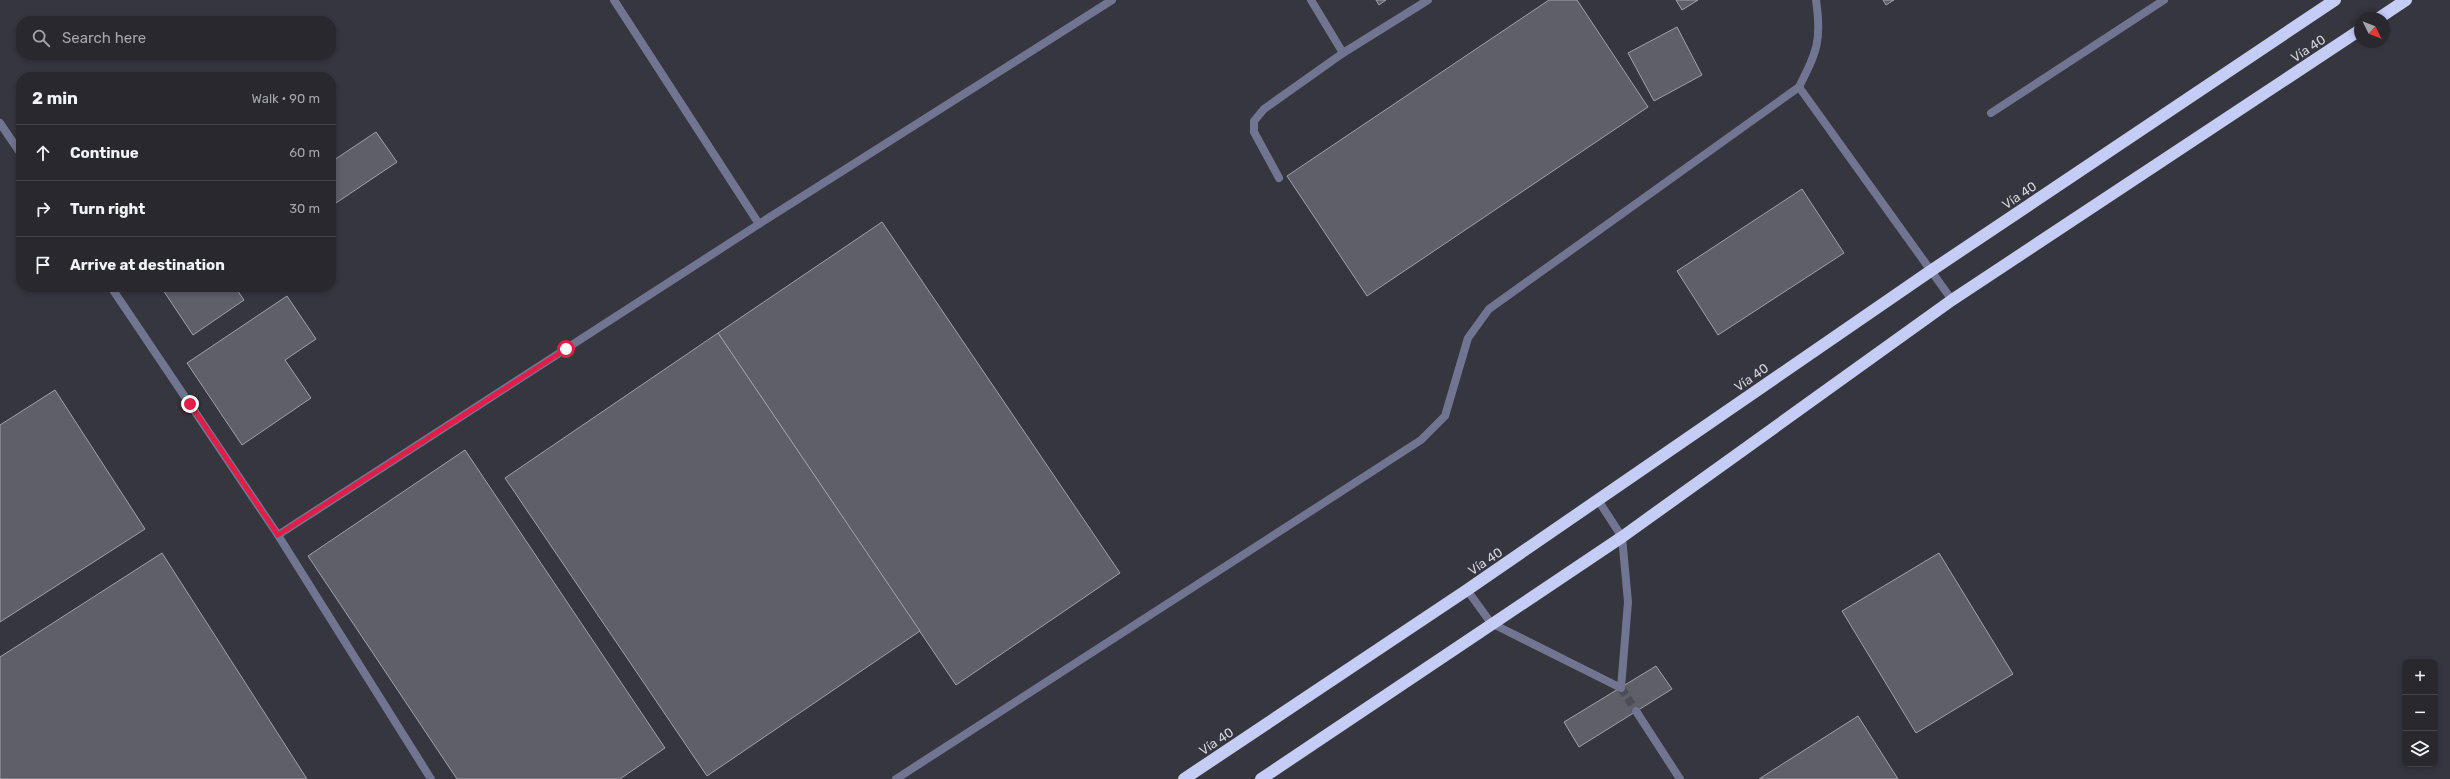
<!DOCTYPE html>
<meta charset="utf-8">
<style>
body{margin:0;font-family:Rubik,sans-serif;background:#303036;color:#f1f3f6}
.controls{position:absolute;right:12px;bottom:12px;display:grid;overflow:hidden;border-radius:8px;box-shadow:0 2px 6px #0003}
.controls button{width:36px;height:36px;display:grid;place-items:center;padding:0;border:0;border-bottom:1px solid #44444a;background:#28282e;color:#f1f3f6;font:20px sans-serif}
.compass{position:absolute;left:2354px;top:12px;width:36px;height:36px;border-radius:50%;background:#28282e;box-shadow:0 2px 6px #0003;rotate:133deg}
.stop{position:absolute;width:12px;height:12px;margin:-9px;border:3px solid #e11d48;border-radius:50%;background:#fff}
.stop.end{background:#e11d48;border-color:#fff;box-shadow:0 1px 4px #0008}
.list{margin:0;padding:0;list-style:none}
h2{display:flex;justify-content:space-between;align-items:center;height:52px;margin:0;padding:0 16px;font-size:17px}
h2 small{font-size:13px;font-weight:400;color:#a5a6aa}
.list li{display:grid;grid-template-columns:26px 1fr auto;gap:12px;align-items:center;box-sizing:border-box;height:56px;padding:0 16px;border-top:1px solid #44444a}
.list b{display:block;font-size:15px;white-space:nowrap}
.list em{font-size:13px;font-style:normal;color:#a5a6aa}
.icon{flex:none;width:22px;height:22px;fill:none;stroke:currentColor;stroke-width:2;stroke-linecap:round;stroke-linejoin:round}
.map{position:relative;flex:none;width:2450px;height:779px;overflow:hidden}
.search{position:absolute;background:#28282e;box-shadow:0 2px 6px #0003;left:16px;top:16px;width:320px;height:44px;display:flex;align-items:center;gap:10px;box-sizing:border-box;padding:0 14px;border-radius:16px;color:#a5a6aa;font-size:15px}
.panel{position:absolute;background:#28282e;box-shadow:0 2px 6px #0003;left:16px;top:72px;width:320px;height:220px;border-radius:16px}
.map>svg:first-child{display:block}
</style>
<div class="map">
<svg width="2450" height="779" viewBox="0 0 2450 779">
<rect width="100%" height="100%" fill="#35363e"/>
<g fill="#5e5f67" stroke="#a0a1aa">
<path d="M 1376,0 L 1386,0 L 1379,5 Z"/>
<path d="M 1549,0 L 1577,0 L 1648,107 L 1367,296 L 1287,176 Z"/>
<path d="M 1676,0 L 1698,0 L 1682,10 Z"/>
<path d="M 1883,0 L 1894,0 L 1886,5 Z"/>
<path d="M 1677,27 L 1702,75 L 1654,101 L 1628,53 Z"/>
<path d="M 376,132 L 397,162 L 333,205 L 331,202 L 331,162 Z"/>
<path d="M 1802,189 L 1844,253 L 1718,335 L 1677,271 Z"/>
<path d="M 882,222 L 1120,573 L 956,685 L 718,333 Z"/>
<path d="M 161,287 L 235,287 L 244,300 L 193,335 Z"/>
<path d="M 287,296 L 316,339 L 285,360 L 311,398 L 242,445 L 187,363 Z"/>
<path d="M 718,333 L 920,631 L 707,776 L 505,478 Z"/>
<path d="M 55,390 L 145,529 L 0,622 L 0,425 Z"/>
<path d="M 465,450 L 665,748 L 620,779 L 457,779 L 308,556 Z"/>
<path d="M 162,553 L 307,779 L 0,779 L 0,657 Z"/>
<path d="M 1939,553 L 2013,674 L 1916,733 L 1842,611 Z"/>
<path d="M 1656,666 L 1672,689 L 1579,747 L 1564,722 Z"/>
<path d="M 1858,716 L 1898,779 L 1759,779 Z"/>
</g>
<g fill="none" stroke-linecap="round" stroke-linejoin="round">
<path stroke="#4d4e55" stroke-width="8" stroke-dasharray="8 4" stroke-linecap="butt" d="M 1621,688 L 1636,711"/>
<g stroke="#717592" stroke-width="8">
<path d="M 614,0 L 759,224"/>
<path d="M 1991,113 L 2164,0"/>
<path d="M 1279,178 L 1254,132 L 1254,121 L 1264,109 L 1343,53"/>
<path d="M 278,535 L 759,224 L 1112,0"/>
<path d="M 1467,590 L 1491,623 L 1621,688 L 1628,602 L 1622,537 L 1598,500"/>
<path d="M 1636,711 L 1680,779"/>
</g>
<g stroke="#717592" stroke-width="8">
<path d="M 1311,0 L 1343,53 L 1428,0"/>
<path d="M 1799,87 L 1952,300"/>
<path d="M 0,123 L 21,154"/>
<path d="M 111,287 L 278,535 L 431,779"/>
<path d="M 896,779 L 1421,440 L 1445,416 L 1468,338 L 1489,309 L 1799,87 C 1817,51 1822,41 1816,0"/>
</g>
<g stroke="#c5ccf6" stroke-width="12">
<path d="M 2379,18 L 2406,0"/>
<path d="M 1184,779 L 1467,590 L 1932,270 L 2335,0"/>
<path d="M 1261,779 L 1622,537 L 1952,300 L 2360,30"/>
</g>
</g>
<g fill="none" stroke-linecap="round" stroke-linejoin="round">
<path stroke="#e11d48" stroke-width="5" d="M 190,404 L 278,535 L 566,349"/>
</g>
<g text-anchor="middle" stroke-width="3" stroke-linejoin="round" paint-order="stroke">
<g font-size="13" fill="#d3d4d9" stroke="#35363e">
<text transform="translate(2308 48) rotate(-33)" y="5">Vía 40</text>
<text transform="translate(2019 195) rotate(-34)" y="5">Vía 40</text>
<text transform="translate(1751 377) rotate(-35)" y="5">Vía 40</text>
<text transform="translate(1485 561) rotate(-34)" y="5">Vía 40</text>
<text transform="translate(1216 741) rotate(-34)" y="5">Vía 40</text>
</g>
</g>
</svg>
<div class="controls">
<button>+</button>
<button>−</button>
<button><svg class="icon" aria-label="layers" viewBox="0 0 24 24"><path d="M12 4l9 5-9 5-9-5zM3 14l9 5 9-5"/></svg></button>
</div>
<svg class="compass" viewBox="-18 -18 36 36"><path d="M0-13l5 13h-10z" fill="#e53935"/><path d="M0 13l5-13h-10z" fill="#a5a6aa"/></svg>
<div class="stop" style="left:566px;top:349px"></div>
<div class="stop end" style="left:190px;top:404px"></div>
<div class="search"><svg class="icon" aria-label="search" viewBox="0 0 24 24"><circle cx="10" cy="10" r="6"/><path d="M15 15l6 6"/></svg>Search here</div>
<section class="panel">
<h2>2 min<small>Walk · 90 m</small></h2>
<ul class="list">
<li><svg class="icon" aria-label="ahead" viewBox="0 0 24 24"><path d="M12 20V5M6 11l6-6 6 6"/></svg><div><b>Continue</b></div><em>60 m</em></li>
<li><svg class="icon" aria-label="right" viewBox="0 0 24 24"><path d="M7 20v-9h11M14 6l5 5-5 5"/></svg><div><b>Turn right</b></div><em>30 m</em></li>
<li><svg class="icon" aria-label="arrive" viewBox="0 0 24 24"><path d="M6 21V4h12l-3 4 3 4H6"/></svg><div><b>Arrive at destination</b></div></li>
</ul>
</section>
</div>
